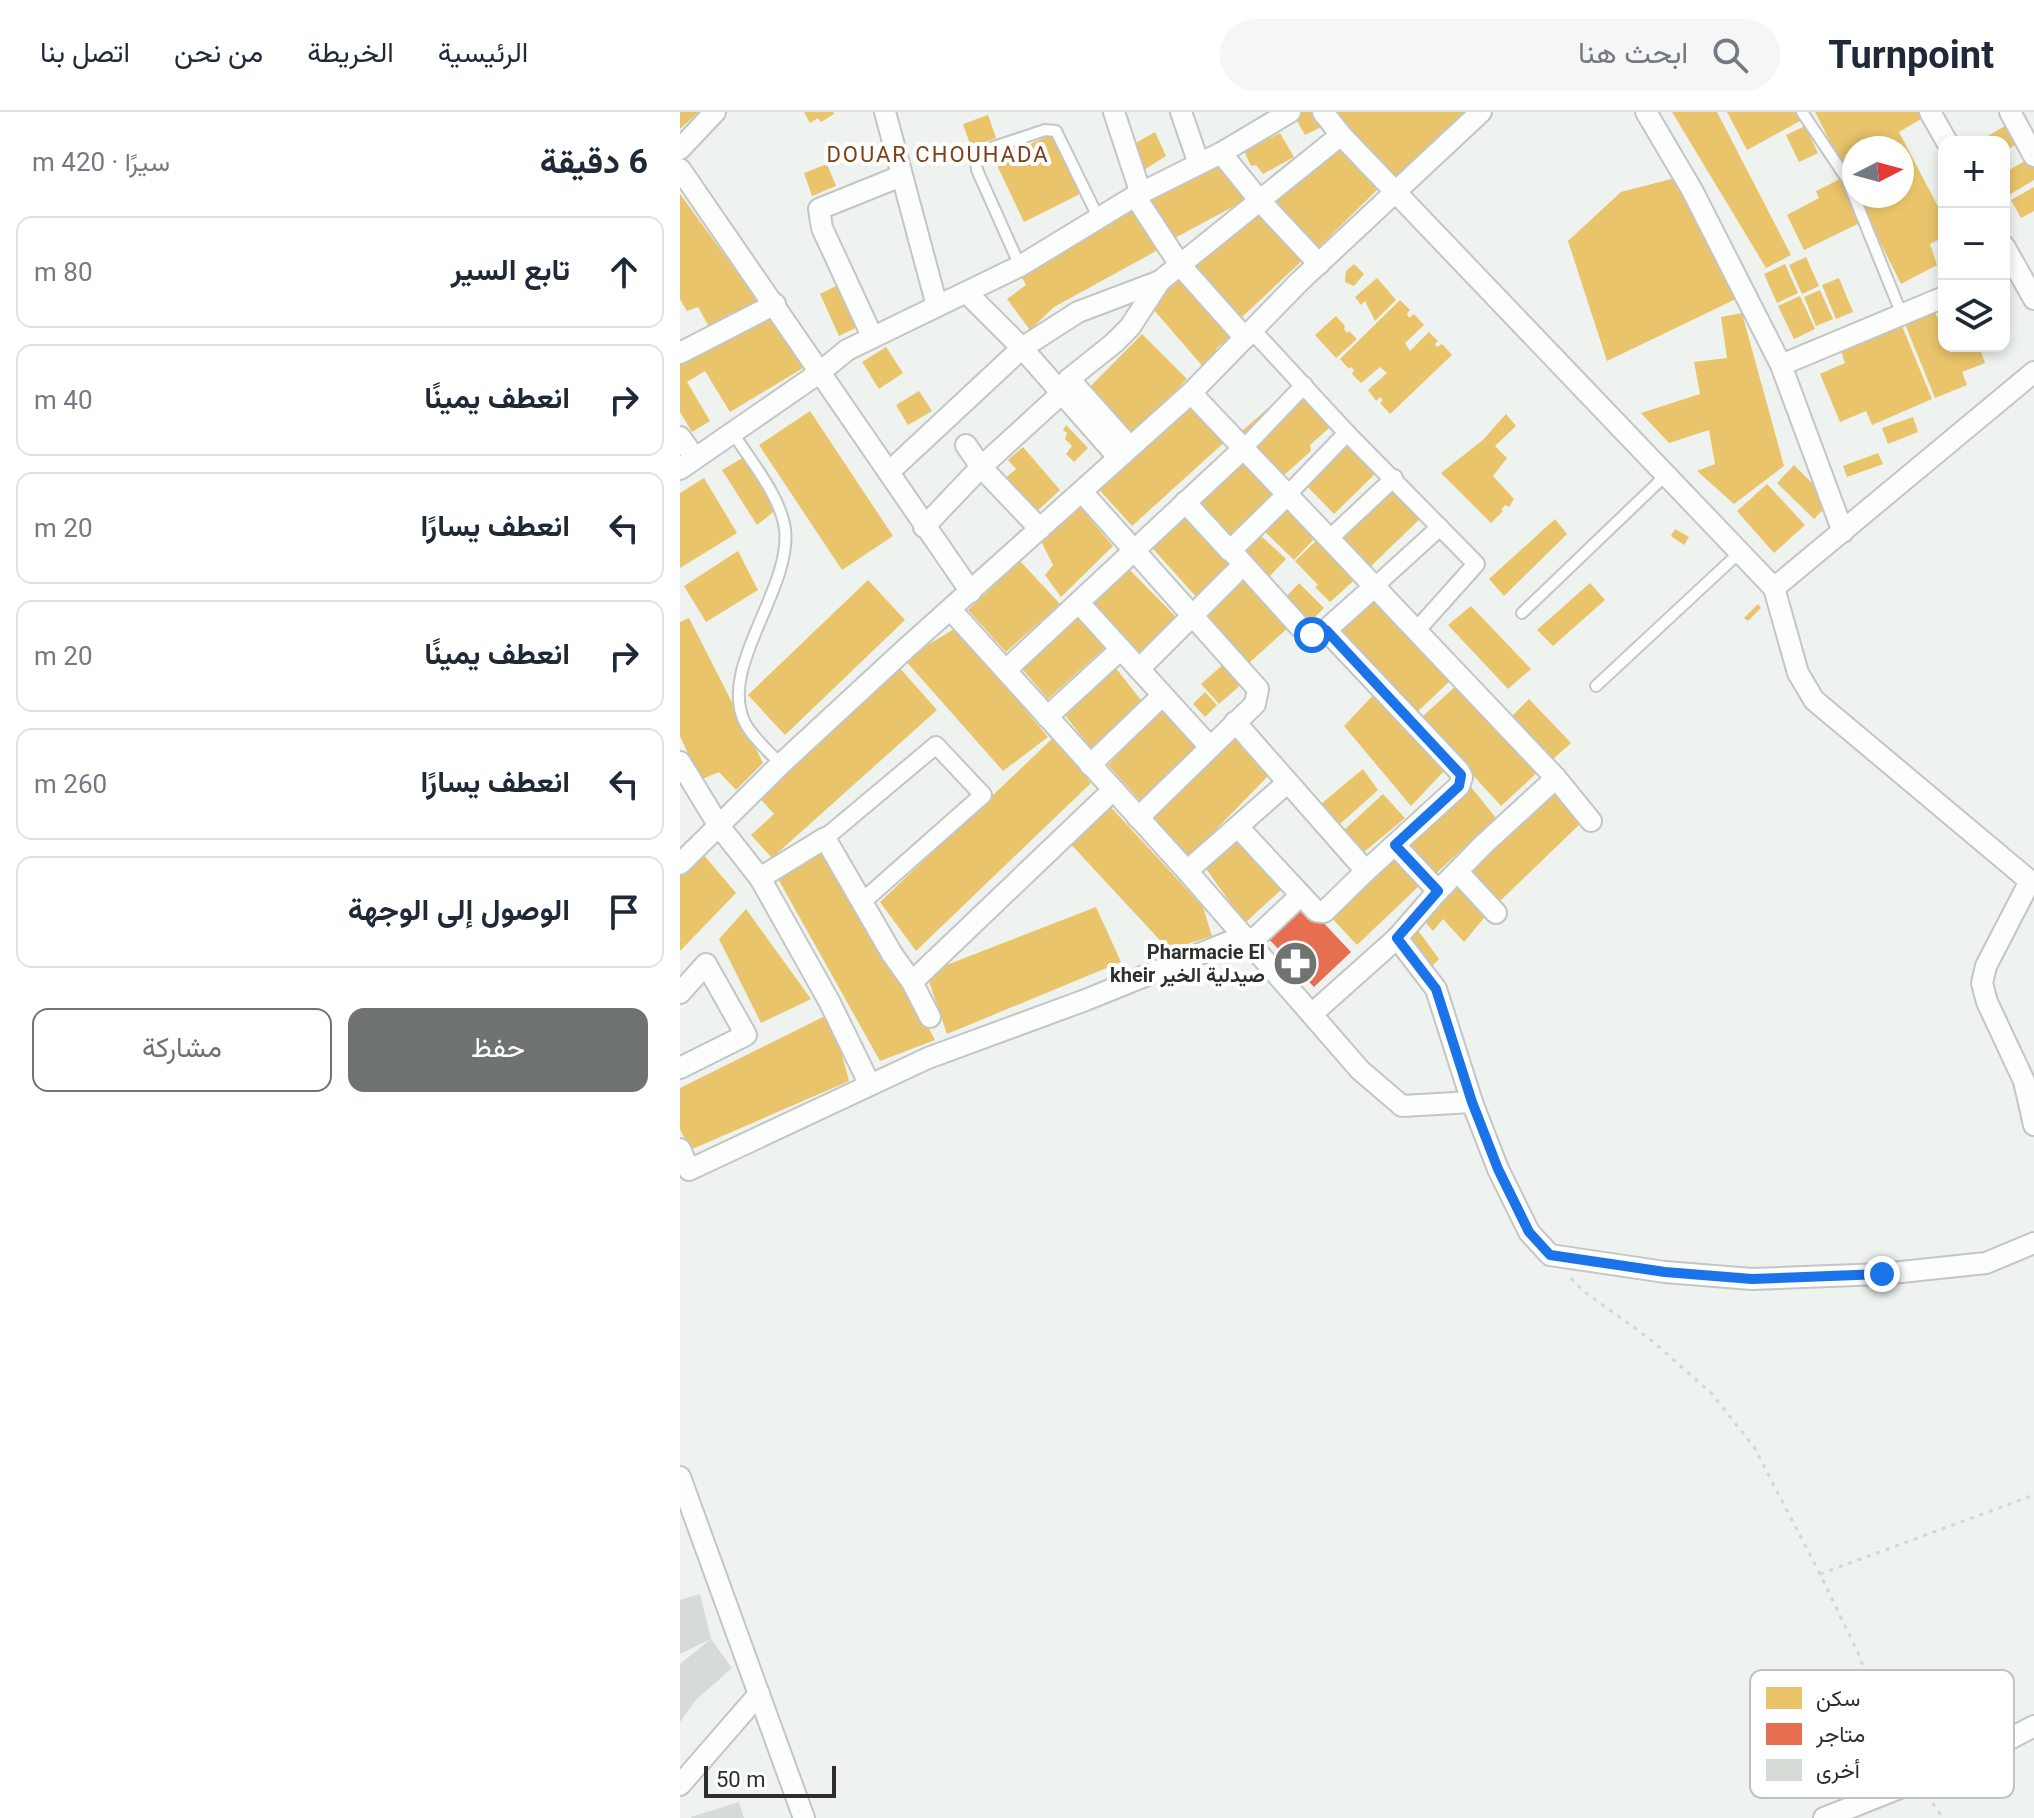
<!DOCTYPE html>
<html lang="ar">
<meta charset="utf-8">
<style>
body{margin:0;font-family:Roboto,Vazirmatn,sans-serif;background:#f6f6f7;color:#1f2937;direction:rtl}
.controls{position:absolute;right:24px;top:24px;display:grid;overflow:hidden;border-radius:16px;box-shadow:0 4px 12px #0003}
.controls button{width:72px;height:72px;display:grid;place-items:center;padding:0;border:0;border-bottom:2px solid #e0e1e3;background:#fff;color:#1f2937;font:40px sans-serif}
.compass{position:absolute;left:1162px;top:24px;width:72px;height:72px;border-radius:50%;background:#fff;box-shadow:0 4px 12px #0003;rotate:84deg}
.scale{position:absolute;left:24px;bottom:20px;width:132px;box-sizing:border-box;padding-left:8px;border:4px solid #2c2f2c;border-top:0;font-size:22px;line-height:28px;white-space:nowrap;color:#2c2f2c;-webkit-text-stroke:6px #fff;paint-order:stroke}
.stop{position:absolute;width:24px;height:24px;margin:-18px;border:6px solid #1a73e8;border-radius:50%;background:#fff}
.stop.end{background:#1a73e8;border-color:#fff;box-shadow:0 2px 8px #0008}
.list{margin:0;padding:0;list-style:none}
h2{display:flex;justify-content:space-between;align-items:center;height:104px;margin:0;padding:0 32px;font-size:34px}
h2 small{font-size:26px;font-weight:400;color:#747a83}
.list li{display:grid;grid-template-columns:52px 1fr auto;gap:24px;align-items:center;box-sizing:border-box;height:112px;margin:0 16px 16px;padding:0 16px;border:2px solid #e0e1e3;border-radius:16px}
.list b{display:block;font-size:30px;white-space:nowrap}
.list em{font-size:26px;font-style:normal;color:#747a83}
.actions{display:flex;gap:16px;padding:24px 32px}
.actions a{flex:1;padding:18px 0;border:2px solid #707470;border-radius:16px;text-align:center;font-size:28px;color:#707470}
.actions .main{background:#707470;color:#fff}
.icon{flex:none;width:44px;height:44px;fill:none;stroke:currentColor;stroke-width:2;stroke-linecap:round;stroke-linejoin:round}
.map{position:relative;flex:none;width:1354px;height:1706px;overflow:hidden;direction:ltr}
header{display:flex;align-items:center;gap:48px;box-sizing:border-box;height:112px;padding:0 40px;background:#fff;border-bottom:2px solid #e0e1e3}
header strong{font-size:38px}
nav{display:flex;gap:44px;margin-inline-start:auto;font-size:28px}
.search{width:560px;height:72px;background:#f6f6f7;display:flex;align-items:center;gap:20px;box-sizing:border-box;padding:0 28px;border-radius:44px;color:#747a83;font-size:30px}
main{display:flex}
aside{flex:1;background:#fff}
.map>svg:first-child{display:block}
</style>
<header>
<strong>Turnpoint</strong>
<div class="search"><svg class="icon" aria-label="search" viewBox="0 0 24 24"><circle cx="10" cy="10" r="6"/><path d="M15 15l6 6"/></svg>ابحث هنا</div>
<nav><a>الرئيسية</a><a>الخريطة</a><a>من نحن</a><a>اتصل بنا</a></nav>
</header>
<main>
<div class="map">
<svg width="1354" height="1706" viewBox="0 0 1354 1706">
<rect width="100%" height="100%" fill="#eef3ef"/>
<g fill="#e9c46a">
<path d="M 0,0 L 19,0 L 0,17 Z"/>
<path d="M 124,0 L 153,0 L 154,2 L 141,10 L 138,6 L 130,11 Z"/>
<path d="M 617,0 L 638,0 L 648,12 L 625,23 L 613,2 Z"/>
<path d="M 652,0 L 785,0 L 717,66 Z"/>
<path d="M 992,0 L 1037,0 L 1111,143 L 1086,156 Z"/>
<path d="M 1047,0 L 1117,0 L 1122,8 L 1067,38 Z"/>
<path d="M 1135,0 L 1244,0 L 1246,4 L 1219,20 L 1264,106 L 1264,125 L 1250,132 L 1257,153 L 1221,172 L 1177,84 L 1222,84 L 1222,36 L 1174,36 L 1174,77 Z"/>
<path d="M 308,3 L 316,26 L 291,35 L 283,12 Z"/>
<path d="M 1328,12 L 1338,31 L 1324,40 L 1324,30 L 1298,30 Z"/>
<path d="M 1125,14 L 1138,41 L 1119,50 L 1106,23 Z"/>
<path d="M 475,20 L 486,44 L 464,58 L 454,32 Z"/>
<path d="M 600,21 L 614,45 L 583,62 L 576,53 L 571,54 L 564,39 Z"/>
<path d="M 371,22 L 400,82 L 344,110 L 315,49 Z"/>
<path d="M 661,25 L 701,74 L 634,140 L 585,87 Z"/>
<path d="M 540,46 L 573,84 L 493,127 L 463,86 Z"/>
<path d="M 1350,46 L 1354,53 L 1354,68 L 1329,83 L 1324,74 L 1324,61 Z"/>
<path d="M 147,52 L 156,74 L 132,84 L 124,61 Z"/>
<path d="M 999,65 L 1060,185 L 927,249 L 888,129 L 941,80 Z"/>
<path d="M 1160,67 L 1182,110 L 1124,138 L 1107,103 L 1139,86 L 1136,79 Z"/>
<path d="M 1354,75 L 1354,99 L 1341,106 L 1331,88 Z"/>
<path d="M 0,82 L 81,193 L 32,220 L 18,195 L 7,199 L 0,187 Z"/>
<path d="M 451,90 L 478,138 L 374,195 L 350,218 L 327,187 L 346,173 L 333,150 Z"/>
<path d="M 580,95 L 626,145 L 561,206 L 515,155 Z"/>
<path d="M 1126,145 L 1139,174 L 1122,182 L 1109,153 Z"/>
<path d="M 674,152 L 684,162 L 674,174 L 665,170 L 666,159 Z"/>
<path d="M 1105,152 L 1118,181 L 1097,191 L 1084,162 Z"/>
<path d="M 500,161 L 553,222 L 536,237 L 541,243 L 525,257 L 467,190 Z"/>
<path d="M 697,166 L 716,188 L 695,209 L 685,189 L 681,193 L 675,185 Z"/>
<path d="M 1159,166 L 1173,200 L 1156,207 L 1142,173 Z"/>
<path d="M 162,171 L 182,213 L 159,224 L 140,182 Z"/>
<path d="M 1140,178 L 1153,207 L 1136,214 L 1124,185 Z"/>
<path d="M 1120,184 L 1135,217 L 1114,227 L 1098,194 Z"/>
<path d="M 720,188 L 730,198 L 727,202 L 729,206 L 734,202 L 744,213 L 725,231 L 730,239 L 749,220 L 758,229 L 755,232 L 757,235 L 762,232 L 772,243 L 710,302 L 700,291 L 703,288 L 700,285 L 696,289 L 688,278 L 707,261 L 700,255 L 681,271 L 672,262 L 674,258 L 671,255 L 669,257 L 660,247 Z"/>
<path d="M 93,194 L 128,253 L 50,300 L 25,259 L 7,270 L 30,309 L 12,320 L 0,300 L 0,249 Z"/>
<path d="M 1255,200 L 1261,214 L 1264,212 L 1264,234 L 1299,234 L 1305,251 L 1282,260 L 1287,273 L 1255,286 L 1225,212 Z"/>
<path d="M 1062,201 L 1104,354 L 1054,392 L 1017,359 L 1035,352 L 1029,318 L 989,331 L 961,301 L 1020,282 L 1014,250 L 1047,246 L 1041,205 Z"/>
<path d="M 656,204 L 665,214 L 664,217 L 667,221 L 669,219 L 677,227 L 656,246 L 635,223 Z"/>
<path d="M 1222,214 L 1252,287 L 1192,313 L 1186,299 L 1160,310 L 1140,262 L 1165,251 L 1160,237 Z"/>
<path d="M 462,222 L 507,267 L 450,326 L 404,281 Z"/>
<path d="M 206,235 L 223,261 L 199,277 L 182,250 Z"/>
<path d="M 624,264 L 659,307 L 630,333 L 631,339 L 602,365 L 562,319 Z"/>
<path d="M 239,279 L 252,299 L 228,313 L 216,293 Z"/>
<path d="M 511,286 L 548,327 L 452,414 L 415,373 Z"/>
<path d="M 130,299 L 213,424 L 162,458 L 79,333 Z"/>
<path d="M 826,302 L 836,314 L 815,334 L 827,346 L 813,364 L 834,387 L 829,395 L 825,393 L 821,398 L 823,399 L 811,411 L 761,361 L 803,328 Z"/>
<path d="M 1233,305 L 1238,320 L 1208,332 L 1202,316 Z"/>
<path d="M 386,313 L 408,336 L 394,350 L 386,342 L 392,334 L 385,327 L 387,321 L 383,318 Z"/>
<path d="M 667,321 L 701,356 L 654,402 L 620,367 Z"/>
<path d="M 343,335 L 380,378 L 353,403 L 322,369 L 336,357 L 328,348 Z"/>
<path d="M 1198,341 L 1203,352 L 1167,365 L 1163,354 Z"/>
<path d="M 66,344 L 97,397 L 77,413 L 42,358 Z"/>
<path d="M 567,350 L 603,386 L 551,431 L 516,394 L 536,373 Z"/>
<path d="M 1114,353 L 1151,390 L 1134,407 L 1097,371 Z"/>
<path d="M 705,361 L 745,402 L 688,457 L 648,416 Z"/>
<path d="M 24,366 L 57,421 L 0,456 L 0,381 Z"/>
<path d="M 1087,372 L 1125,413 L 1094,441 L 1057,399 Z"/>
<path d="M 603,389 L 638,423 L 614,448 L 579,414 Z"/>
<path d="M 398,393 L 433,434 L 381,485 L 365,463 L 373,453 L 361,429 Z"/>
<path d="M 503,398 L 555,456 L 519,488 L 467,430 Z"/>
<path d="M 875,407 L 887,422 L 824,484 L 809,467 Z"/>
<path d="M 995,417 L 1009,425 L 1004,433 L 991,424 Z"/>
<path d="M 575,418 L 606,447 L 588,466 L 558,435 Z"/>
<path d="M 642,423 L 680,463 L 650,490 L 635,475 L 638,473 L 615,449 Z"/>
<path d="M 58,439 L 78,478 L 26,510 L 4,474 Z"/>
<path d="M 340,449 L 380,492 L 326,540 L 288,498 Z"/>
<path d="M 445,453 L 498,507 L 460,544 L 408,490 Z"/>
<path d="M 566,465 L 610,514 L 569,551 L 525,501 Z"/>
<path d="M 188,468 L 225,508 L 105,623 L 68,583 Z"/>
<path d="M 619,471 L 644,496 L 626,514 L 602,489 Z"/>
<path d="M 910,471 L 925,488 L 873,534 L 857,518 Z"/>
<path d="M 695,485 L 771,568 L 735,602 L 656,520 Z"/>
<path d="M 1078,492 L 1081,496 L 1068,509 L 1064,506 Z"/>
<path d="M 791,494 L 851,557 L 828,577 L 768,513 Z"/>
<path d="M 399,496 L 430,531 L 368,587 L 337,551 Z"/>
<path d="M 9,506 L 83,651 L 56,678 L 39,660 L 20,668 L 0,624 L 0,510 Z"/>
<path d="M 276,516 L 368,625 L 323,659 L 224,547 Z"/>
<path d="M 546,550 L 564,570 L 539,592 L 521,572 Z"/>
<path d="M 218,554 L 257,598 L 92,746 L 71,723 L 94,702 L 76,682 Z"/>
<path d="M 435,555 L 467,596 L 413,639 L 381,598 Z"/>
<path d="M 777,573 L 859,659 L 821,694 L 741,606 Z"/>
<path d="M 697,579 L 768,655 L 731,694 L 664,614 Z"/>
<path d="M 525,580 L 537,593 L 525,605 L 513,592 Z"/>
<path d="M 849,587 L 891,631 L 871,649 L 830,606 Z"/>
<path d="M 483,597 L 521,631 L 462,691 L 428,653 Z"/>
<path d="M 553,617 L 589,663 L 509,745 L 469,702 Z"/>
<path d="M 373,626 L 411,671 L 236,839 L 200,790 Z"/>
<path d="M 683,657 L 698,678 L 660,712 L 641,692 Z"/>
<path d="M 787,670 L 816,706 L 752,765 L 724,732 Z"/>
<path d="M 873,677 L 902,710 L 819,790 L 789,755 Z"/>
<path d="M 703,682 L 725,706 L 684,740 L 663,719 Z"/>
<path d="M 426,690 L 523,795 L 532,824 L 489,838 L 387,728 Z"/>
<path d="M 558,722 L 605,774 L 565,811 L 524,754 Z"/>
<path d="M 145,740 L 216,854 L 255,928 L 200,949 L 97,765 Z"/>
<path d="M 22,741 L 56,781 L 0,839 L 0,763 Z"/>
<path d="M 712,744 L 740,773 L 677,833 L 649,803 Z"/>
<path d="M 778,768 L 808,801 L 784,830 L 763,807 L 753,819 L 741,805 Z"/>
<path d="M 416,795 L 441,850 L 267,922 L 246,861 Z"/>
<path d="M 66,797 L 131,887 L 81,911 L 39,827 Z"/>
<path d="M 737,817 L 759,847 L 747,859 L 723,828 Z"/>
<path d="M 151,901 L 169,969 L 10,1038 L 0,1017 L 0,976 Z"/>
</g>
<path fill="#e76f51" d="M 622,788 L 671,840 L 634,875 L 585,823 Z"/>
<g fill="#d7dbd7">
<path d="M 20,1482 L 31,1527 L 52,1556 L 16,1588 L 0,1610 L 0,1552 L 31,1527 L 0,1542 L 0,1488 Z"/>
<path d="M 59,1690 L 64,1706 L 11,1706 L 11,1705 Z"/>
</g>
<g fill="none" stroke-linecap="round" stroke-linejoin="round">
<defs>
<g id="service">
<path d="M 1122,0 L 1167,67 L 1222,203"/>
<path d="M 340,154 L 297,58 L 296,48 L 299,40 L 365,18 L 376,19 L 419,107"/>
<path d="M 53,321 C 71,350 100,383 105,417 C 112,478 37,556 65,611 C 73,626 89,640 101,652"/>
<path d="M 842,501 L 986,363"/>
<path d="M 916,574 L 1060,440"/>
</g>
<g id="pedestrian">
<path d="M 572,218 L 667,321 L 796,452 L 736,519"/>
<path d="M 564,336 L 624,273"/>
<path d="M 608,382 L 667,321"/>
<path d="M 649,427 L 714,366"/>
<path d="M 694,475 L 760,415"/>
<path d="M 145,726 L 256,633 L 303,683 L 182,790"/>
</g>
<g id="minor">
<path d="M 205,0 L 257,194"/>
<path d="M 434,0 L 461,82"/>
<path d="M 501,0 L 519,52"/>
<path d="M 643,0 L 661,23 L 1094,476 L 1118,561 L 1134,588 L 1350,769 L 1306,854 L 1302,871 L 1307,890 L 1344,969 L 1354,1013"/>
<path d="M 966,0 L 1012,78 L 1101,253 L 1163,420"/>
<path d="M 1250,0 L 1267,30"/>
<path d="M 1330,0 L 1354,44"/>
<path d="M 0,37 L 35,0"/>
<path d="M 541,41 L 580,89 L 639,152"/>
<path d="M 0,57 L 291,480"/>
<path d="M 455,84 L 500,153 L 565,226"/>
<path d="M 1324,134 L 1354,187"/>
<path d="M 287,181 L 342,236 L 438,345"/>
<path d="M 192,224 L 142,116 L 139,97 L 221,64"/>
<path d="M 0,241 L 95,192"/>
<path d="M 1101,253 L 1264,185"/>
<path d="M 389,267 L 449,334"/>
<path d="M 511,281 L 876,666 L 911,709"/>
<path d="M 0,325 L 15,346"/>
<path d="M 286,333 L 301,355 L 360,417"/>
<path d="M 0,357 L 139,261 L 167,238 L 340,154 L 455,84 L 541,41 L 610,0"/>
<path d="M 209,360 L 342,236 L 398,200 L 480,169"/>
<path d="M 402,380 L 578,577 L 575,592 L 458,706"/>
<path d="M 505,390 L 550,439 L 608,382"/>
<path d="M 244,415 L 301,355 L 382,281 L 389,267 L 434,231 L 450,215 L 480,169 L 661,23"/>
<path d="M 556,444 L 619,514 L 635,523 L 646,518"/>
<path d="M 1094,476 L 1354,260"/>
<path d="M 399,491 L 530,635"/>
<path d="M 271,498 L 507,759 L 680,958 L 722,994 L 792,990"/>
<path d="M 459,557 L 563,453"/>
<path d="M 326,558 L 564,336"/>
<path d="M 367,605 L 441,537"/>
<path d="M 555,610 L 686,759 L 644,800 L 636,799 L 621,783 L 570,831"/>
<path d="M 0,650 L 39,714 L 80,766 L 149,889 L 189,971"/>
<path d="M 410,653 L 482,584"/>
<path d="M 558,715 L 621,783"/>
<path d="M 0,752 L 101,652 L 221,541 L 511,281 L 619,170 L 801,0"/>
<path d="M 507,759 L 607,671"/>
<path d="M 686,759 L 779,674 L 782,665 L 779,659 L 646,518 L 694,475"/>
<path d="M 778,760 L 816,801"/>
<path d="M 80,766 L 145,726 L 212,842 L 232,870"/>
<path d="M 758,779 L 803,733 L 876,666"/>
<path d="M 717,826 L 756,877 L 792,990 L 818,1057 L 849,1120 L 870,1143 L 985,1160 L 1072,1167 L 1202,1162 L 1306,1151 L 1354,1131"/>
<path d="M 0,881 L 26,852 L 66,923 L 0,956"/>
<path d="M 633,901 L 717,826 L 758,779 L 715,733"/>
<path d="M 250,905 L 232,870 L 433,678"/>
<path d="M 0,1037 L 9,1058 L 248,946 L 403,889 L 564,824"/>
<path d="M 0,1365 L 124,1706"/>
<path d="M 0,1673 L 79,1582"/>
<path d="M 1144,1706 C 1215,1678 1287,1651 1354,1614"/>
</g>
</defs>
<use href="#service" stroke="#c3c6c4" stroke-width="14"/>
<use href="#pedestrian" stroke="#c3c6c4" stroke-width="20"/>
<use href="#minor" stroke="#c3c6c4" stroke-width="24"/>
<g stroke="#d5d6d6" stroke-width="3" stroke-dasharray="4 6" stroke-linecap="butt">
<path d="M 891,1166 L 902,1178 L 970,1227 L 1031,1281 L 1074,1335 L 1140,1462 L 1179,1543 L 1206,1618 L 1228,1653"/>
<path d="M 1140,1462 L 1354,1383"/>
<path d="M 1247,1683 L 1263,1706"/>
</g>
<use href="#service" stroke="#fcfdfd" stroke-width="10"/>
<use href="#pedestrian" stroke="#fcfdfd" stroke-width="16"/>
<use href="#minor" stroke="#fcfdfd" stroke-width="20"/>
</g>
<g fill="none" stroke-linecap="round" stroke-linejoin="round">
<path stroke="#1a73e8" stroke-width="10" d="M 632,523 L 640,523 L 646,518 L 781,663 L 779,674 L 715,733 L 758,779 L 717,826 L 756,877 L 792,990 L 818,1057 L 849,1120 L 870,1143 L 985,1160 L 1072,1167 L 1202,1162"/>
</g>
<defs>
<symbol id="pharmacy-disc" viewBox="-11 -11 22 22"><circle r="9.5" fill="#707470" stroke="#fff"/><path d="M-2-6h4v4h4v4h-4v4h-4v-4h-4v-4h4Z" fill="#fff"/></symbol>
</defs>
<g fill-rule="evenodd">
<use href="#pharmacy-disc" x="590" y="826" width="51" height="51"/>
</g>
<g text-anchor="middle" stroke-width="8" stroke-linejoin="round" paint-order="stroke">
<g font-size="20" font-weight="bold" fill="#2c2f2c" stroke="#fff" text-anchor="end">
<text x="585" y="847">Pharmacie El<tspan x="585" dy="23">kheir صيدلية الخير</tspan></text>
</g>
<g font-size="22" letter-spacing="2" fill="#7e4116" stroke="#fff">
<text x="258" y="50">DOUAR CHOUHADA</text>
</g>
</g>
<rect x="1070" y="1558" width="264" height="128" rx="12" fill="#fff" stroke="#c0c1c0" stroke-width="2"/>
<rect x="1086" y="1575" width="36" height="22" fill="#e9c46a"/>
<rect x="1086" y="1611" width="36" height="22" fill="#e76f51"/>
<rect x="1086" y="1647" width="36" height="22" fill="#d7dbd7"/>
<g font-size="22" fill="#2c2f2c">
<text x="1136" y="1594">سكن</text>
<text x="1136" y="1630">متاجر</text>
<text x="1136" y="1666">أخرى</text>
</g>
</svg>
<div class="controls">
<button>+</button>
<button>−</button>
<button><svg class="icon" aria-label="layers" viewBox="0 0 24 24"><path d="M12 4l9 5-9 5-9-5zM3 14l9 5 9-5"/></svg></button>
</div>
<svg class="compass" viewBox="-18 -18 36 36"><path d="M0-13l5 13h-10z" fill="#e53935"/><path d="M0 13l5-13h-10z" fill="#747a83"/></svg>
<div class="scale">50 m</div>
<div class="stop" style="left:632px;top:523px"></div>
<div class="stop end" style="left:1202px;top:1162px"></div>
</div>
<aside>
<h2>6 دقيقة<small>سيرًا · 420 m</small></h2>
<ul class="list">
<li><svg class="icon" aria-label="ahead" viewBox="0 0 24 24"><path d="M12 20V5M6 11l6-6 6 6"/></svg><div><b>تابع السير</b></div><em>80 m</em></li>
<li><svg class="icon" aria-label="right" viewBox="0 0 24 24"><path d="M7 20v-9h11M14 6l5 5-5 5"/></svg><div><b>انعطف يمينًا</b></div><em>40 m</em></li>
<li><svg class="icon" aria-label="left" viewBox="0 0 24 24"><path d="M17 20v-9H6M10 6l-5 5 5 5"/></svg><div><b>انعطف يسارًا</b></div><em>20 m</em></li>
<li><svg class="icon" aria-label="right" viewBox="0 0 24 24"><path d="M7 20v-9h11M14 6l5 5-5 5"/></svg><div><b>انعطف يمينًا</b></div><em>20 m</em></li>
<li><svg class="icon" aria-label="left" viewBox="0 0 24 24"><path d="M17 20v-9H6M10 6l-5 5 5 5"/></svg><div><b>انعطف يسارًا</b></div><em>260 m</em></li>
<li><svg class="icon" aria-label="arrive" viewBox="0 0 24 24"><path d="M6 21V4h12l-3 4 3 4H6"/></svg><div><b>الوصول إلى الوجهة</b></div></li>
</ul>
<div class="actions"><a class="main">حفظ</a><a>مشاركة</a></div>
</aside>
</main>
